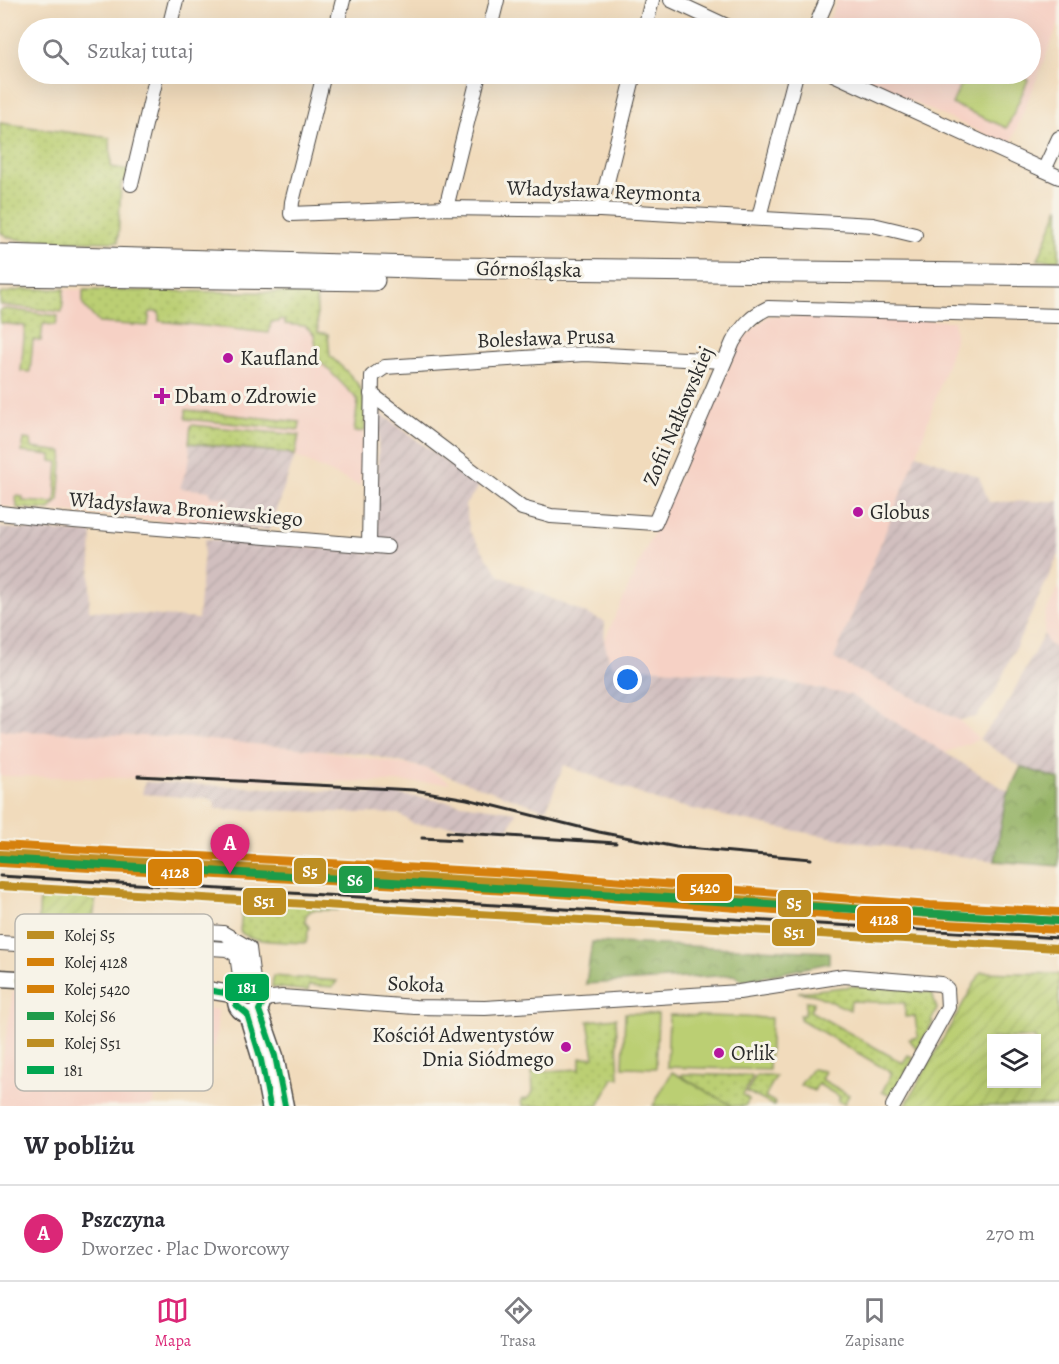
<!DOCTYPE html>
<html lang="pl">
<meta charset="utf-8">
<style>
body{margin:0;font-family:Alegreya,serif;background:#f7f7f7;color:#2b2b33}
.controls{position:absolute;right:18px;bottom:18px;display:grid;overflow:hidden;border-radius:0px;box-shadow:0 6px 24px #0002}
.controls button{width:54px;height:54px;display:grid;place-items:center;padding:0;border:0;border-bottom:2px solid #e1e1e2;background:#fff;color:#2b2b33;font:30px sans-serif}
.you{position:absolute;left:628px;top:680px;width:21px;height:21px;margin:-15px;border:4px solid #fff;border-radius:50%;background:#1a73e8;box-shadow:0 0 0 9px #1a73e833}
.badge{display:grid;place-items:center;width:39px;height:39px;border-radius:50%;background:#db2777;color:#fff;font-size:20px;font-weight:700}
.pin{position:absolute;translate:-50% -50px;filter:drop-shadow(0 2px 3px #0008)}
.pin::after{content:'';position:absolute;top:32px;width:21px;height:18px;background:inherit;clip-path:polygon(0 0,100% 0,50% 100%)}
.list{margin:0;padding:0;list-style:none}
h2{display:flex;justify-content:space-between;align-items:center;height:78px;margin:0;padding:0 24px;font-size:26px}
h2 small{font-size:20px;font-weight:400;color:#7c7c81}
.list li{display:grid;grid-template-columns:39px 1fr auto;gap:18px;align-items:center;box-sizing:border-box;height:96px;padding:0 24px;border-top:2px solid #e1e1e2}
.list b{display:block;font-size:22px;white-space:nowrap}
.list p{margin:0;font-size:20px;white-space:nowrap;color:#7c7c81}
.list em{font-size:20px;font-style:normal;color:#7c7c81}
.icon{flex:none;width:33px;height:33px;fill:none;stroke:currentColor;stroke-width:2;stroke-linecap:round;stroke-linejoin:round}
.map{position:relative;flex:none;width:1059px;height:1106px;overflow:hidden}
.search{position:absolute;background:#fff;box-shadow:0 6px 24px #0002;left:18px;right:18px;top:18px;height:66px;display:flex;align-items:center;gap:15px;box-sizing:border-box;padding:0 21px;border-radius:33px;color:#7c7c81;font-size:22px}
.sheet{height:174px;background:#fff}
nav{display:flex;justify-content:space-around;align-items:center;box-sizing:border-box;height:84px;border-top:2px solid #e1e1e2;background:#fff;font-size:16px;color:#7c7c81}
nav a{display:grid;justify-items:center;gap:3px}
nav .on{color:#db2777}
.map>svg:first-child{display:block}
</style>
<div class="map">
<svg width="1059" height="1106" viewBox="0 0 1059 1106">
<defs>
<pattern id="industrial-furrows" width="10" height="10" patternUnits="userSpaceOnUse" patternTransform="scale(1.5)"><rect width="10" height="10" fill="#d1bfbf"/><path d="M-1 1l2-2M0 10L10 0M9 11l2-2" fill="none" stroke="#b4a4a4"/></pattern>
<pattern id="grass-dots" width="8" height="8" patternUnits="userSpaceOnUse" patternTransform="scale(1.5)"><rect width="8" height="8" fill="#bbcf73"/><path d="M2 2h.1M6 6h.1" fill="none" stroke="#a1b264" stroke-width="1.8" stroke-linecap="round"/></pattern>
<pattern id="forest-crowns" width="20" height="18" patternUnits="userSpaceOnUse" patternTransform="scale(1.5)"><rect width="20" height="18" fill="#94b265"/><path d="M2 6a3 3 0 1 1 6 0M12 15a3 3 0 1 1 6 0" fill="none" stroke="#799153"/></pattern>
<pattern id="garden-furrows" width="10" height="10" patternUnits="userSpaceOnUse" patternTransform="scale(1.5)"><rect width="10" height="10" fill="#bbcf73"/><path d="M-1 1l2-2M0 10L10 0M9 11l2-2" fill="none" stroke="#a1b264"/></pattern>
</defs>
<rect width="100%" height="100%" fill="#f7f3e8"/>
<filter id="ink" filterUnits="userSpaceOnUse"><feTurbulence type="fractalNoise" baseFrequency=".0167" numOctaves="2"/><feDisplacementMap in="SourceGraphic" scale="12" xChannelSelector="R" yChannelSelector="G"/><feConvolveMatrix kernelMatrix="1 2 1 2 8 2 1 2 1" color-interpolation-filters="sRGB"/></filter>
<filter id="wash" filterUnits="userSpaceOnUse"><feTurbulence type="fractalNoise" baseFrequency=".008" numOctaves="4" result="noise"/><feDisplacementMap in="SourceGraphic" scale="24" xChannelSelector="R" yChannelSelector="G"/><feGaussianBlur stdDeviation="1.35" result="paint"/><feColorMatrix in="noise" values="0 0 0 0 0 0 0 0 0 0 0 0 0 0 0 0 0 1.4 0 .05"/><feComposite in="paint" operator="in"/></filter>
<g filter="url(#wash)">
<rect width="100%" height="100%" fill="#f1dbbc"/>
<g fill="#f6d1c5">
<path d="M 837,0 L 1059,0 L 1059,23 L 1010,145 L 849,74 L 1030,74 L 1030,28 L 826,28 Z"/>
<path d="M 25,289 L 316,293 L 322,358 L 365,400 L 360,486 L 288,453 L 189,443 L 190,458 L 180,488 L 209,491 L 212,497 L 230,498 L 227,527 L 0,506 L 0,294 Z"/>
<path d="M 768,316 L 954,321 L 955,340 L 917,454 L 834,659 L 959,720 L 979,739 L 944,753 L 850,695 L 759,677 L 611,665 L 604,641 L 741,340 Z"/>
<path d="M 1059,586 L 1059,649 L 1048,644 L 1044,634 L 1045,616 Z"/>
<path d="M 0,730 L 188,738 L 320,750 L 425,768 L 451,783 L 0,776 Z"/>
<path d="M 13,991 L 167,1000 L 218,1010 L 215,1047 L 160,1043 L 153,1106 L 0,1106 L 0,1078 Z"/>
</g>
<g fill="url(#industrial-furrows)">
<path d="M 379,412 L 479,486 L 465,505 L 470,532 L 500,576 L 605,622 L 604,641 L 611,665 L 759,677 L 851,695 L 1009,792 L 995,861 L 870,844 L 774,827 L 661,802 L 564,765 L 546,810 L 425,768 L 366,754 L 188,738 L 0,730 L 0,528 L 92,533 L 89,610 L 198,619 L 205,539 L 376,553 Z"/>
<path d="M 189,443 L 288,453 L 295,456 L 269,530 L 227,527 L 230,498 L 212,497 L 209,491 L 180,488 L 190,458 Z"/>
<path d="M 917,454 L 979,477 L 989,502 L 1059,501 L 1059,554 L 994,694 L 976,717 L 959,720 L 834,659 Z"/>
<path d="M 1044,634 L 1048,644 L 1059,649 L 1059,779 L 1021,767 L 979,739 L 1003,711 Z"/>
<path d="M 145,782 L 395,794 L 516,812 L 509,828 L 414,824 L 399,814 L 216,809 L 213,799 L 142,794 Z"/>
</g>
<g fill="url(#grass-dots)" stroke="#737d4f" stroke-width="1.5">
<path d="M 0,123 L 110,138 L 111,167 L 130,170 L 125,181 L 121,183 L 118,242 L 21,240 L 8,237 L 0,232 Z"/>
<path d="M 1059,207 L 1059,260 L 1038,260 Z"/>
<path d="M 25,289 L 64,289 L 62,312 L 0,305 L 0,294 Z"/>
<path d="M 83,290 L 316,293 L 318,332 L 328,334 L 330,356 C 362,386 366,386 365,431 L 354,432 L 358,400 L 318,359 L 314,334 L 305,326 L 285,324 L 285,320 L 280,319 L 279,322 L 271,322 L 269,333 L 159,321 L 159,312 L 150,312 L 148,326 L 99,323 L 83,305 Z"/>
<path d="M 7,309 L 58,316 L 56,325 L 43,324 L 41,341 L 33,340 L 30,372 L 21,371 L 25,326 L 0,323 L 0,310 Z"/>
<path d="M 186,410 L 300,422 L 299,430 L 186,419 Z"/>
<path d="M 191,425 L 299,435 L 295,456 L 288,453 L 189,443 Z"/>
<path d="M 24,439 L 31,440 L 32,448 L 63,452 L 59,500 L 49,510 L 17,508 L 16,496 L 23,497 L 23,501 L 55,503 L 58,462 L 51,461 L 51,455 L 22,452 Z"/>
<path d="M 243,900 L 337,904 L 338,910 L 312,910 L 306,915 L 305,922 L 309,927 L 306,943 C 291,942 249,943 240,931 Z"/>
<path d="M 273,976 L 337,981 L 333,987 L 309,985 L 308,991 L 272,987 Z"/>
<path d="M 854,986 L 910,989 L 932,993 L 937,1009 L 931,1021 L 933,1022 L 917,1049 L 909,1039 L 918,1037 L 915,1016 L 905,1017 L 905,1003 L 851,1001 L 850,1010 L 816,995 L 798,992 Z"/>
<path d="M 806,1001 L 814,1002 L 810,1011 L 903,1063 L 908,1055 L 914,1058 L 894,1092 L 889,1094 L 882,1092 L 892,1073 L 800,1019 L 800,1015 L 805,1015 Z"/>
<path d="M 616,1018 L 619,1078 L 613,1078 L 598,1106 L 522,1106 L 521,1100 L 528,1098 L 533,1092 L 532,1072 L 580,1069 L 580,1058 L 594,1057 L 588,1021 Z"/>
<path d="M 812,1069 L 825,1071 L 821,1079 L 849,1095 L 844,1104 L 838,1101 L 840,1097 L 818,1084 L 814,1091 L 800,1085 Z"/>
<path d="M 682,1074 L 753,1076 L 743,1095 L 749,1099 L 745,1106 L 730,1106 L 681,1076 Z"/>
<path d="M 756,1076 L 776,1076 L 765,1097 L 776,1103 L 774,1106 L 747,1092 Z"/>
</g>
<g fill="url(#forest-crowns)" stroke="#606e48" stroke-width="1.5">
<path d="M 1021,767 L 1059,779 L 1059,866 L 995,861 L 1006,797 Z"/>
<path d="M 592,942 L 829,952 L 829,963 L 742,981 L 734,975 L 586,984 Z"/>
</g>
<g fill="url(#garden-furrows)" stroke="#737d4f" stroke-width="1.5" fill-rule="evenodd">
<path d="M 40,893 L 96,895 L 91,938 L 81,940 L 38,937 Z"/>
<path d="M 981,972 L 1059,974 L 1059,1106 L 905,1106 ZM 992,1038 L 1036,1038 L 1036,1084 L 992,1084 Z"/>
</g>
<g fill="#bbcf73" stroke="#737d4f" stroke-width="1.5">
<path d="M 965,74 L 1013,74 L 1028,80 L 1007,128 L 952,104 Z"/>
<path d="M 625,1013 L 658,1014 L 656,1068 L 623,1067 Z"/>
<path d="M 669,1015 L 771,1018 L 769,1070 L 667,1067 Z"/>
<path d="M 672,1072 L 731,1105 L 730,1106 L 653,1106 Z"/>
</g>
</g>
<g filter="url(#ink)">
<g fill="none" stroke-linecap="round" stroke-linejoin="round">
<defs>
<g id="minor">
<path d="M 671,0 L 731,28"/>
<path d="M 169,28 L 176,0"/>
<path d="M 336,28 L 343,0"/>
<path d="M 490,28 L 497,0"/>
<path d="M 645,28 L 652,0"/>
<path d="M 815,28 L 827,0"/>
<path d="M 324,74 L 292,202 L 291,214 L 446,208 L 600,210 L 873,225 L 915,235"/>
<path d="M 833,74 L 1059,177"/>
<path d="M 1044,170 L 1059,138"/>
<path d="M 131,184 L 157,74"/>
<path d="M 446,208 L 479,74"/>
<path d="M 600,210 L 634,74"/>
<path d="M 759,217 L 796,74"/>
<path d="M 371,394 L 522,508 L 551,516 L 655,523 L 733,342 C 743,326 751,316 768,308 L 1059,316"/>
<path d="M 0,513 L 62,520 L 387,547"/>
<path d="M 369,545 L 372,376 L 385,367 L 585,354 L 724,361"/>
<path d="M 110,942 L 123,926 L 223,933 L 249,948 L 254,988"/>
<path d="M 0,943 L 97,949 L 110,942 L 227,949 L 237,955 L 242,989"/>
<path d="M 262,999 L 282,997 L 415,1007 L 485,1008 L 739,992 L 844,976 L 941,984 L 947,989 L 948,1007 L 893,1106"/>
</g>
<g id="tertiary">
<path d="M 0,978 L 207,990 L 237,995"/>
<circle cx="249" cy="1001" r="13"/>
<path d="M 259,1010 L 275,1056 L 285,1106"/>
<path d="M 247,1014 L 261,1060 L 270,1106"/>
</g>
<g id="primary">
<path d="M 0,255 L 449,268 L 1059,275"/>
<path d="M 0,275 L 374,280"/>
</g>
</defs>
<use href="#minor" stroke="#494541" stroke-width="16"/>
<use href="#tertiary" stroke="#494541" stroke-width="19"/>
<use href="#primary" stroke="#494541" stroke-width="23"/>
<use href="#minor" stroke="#fff" stroke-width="14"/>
<use href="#tertiary" stroke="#fff" stroke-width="16"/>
<use href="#primary" stroke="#fff" stroke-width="21"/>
<g stroke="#2b2b2b" stroke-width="3">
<path d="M 138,776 L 414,790 L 467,799 L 599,832 L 676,847 L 811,859"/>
<path d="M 447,832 L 616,843"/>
<path d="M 422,838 L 460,840"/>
<path d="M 0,876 L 1059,938"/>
<path d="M 874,899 L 1059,916"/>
</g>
<defs>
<g id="bus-1">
<path d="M 20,980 L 207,990 L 237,995"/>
<path d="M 270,1106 L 261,1060 L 247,1014 L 236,1005 L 237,995 L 246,987 C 256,988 260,993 263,1003 L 259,1010 L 275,1056 L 285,1106"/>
</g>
</defs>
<use href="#bus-1" stroke="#f7f3e8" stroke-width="10"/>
<use href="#bus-1" stroke="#00a651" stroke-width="6"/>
<defs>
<path id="rail-1" d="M 0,854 L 547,884 L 929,914 L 1059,921"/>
<path id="rail-2" d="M 0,863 L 546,893 L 928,923 L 1059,930"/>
<path id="rail-3" d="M 0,845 L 547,875 L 930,905 L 1059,912"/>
<path id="rail-4" d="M 1,859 L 1059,921"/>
<path id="rail-5" d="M 0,886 L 1058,948"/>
</defs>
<use href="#rail-1" stroke="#f7f3e8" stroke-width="12"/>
<use href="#rail-2" stroke="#f7f3e8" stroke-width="12"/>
<use href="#rail-3" stroke="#f7f3e8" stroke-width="12"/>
<use href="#rail-4" stroke="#f7f3e8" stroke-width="12"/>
<use href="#rail-5" stroke="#f7f3e8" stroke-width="12"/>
<use href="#rail-1" stroke="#bd8e23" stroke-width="8"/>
<use href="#rail-2" stroke="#d58009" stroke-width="8"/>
<use href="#rail-3" stroke="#d58009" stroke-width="8"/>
<use href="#rail-4" stroke="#1f9b4a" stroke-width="8"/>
<use href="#rail-5" stroke="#bd8e23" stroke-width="8"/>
</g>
</g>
<g fill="#b5179e" stroke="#f7f3e8" stroke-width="2">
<circle cx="228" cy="358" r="6"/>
<path d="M159 387h6v6h6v6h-6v6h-6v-6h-6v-6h6z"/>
<circle cx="858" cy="512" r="6"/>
<circle cx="566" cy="1047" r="6"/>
<circle cx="719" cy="1053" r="6"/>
</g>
<g text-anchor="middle" stroke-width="6" stroke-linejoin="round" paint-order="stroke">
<g font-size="21" fill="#2b2b2b" stroke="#f7f3e8">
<text transform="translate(604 191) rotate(2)" y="7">Władysława Reymonta</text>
<text transform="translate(529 269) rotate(1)" y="7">Górnośląska</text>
<text transform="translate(546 338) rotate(-2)" y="7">Bolesława Prusa</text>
<text transform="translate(678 416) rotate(-67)" y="7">Zofii Nałkowskiej</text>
<text transform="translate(186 509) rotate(5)" y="7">Władysława Broniewskiego</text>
<text transform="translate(416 984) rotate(2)" y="7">Sokoła</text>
</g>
<g font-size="21" fill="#2b2b2b" stroke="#f7f3e8" text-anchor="start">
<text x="240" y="365">Kaufland</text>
<text x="174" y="403">Dbam o Zdrowie</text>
<text x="870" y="519">Globus</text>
<text x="554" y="1042" text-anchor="end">Kościół Adwentystów<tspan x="554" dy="24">Dnia Siódmego</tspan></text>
<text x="731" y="1060">Orlik</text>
</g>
</g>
<rect x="15" y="914" width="198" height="177" rx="9" fill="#f7f3e8" stroke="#bab7af" stroke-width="1.5"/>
<rect x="27" y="931" width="27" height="8" fill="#bd8e23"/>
<rect x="27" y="958" width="27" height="8" fill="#d58009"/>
<rect x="27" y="985" width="27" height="8" fill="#d58009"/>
<rect x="27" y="1012" width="27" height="8" fill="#1f9b4a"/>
<rect x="27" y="1039" width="27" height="8" fill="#bd8e23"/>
<rect x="27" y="1066" width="27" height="8" fill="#00a651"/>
<g font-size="16" fill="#2b2b2b">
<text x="64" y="941">Kolej S5</text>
<text x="64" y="968">Kolej 4128</text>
<text x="64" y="995">Kolej 5420</text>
<text x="64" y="1022">Kolej S6</text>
<text x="64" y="1049">Kolej S51</text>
<text x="64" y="1076">181</text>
</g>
<g stroke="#f7f3e8" stroke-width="2">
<rect x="293" y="857" width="34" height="28" rx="6" fill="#bd8e23"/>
<rect x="147" y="858" width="56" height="29" rx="6" fill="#d58009"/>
<rect x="338" y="865" width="35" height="29" rx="6" fill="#1f9b4a"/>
<rect x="676" y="873" width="57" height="29" rx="6" fill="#d58009"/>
<rect x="242" y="887" width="45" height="29" rx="6" fill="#bd8e23"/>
<rect x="777" y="889" width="35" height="29" rx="6" fill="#bd8e23"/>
<rect x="856" y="905" width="56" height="29" rx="6" fill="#d58009"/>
<rect x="771" y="918" width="45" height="29" rx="6" fill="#bd8e23"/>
<rect x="224" y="973" width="46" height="29" rx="6" fill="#00a651"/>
</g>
<g font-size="16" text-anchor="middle" font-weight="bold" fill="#fff">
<text x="310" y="877">S5</text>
<text x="175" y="878">4128</text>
<text x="355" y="886">S6</text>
<text x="705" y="893">5420</text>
<text x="264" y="907">S51</text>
<text x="794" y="909">S5</text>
<text x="884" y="925">4128</text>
<text x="794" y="938">S51</text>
<text x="247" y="993">181</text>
</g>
</svg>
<div class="controls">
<button><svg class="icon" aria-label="layers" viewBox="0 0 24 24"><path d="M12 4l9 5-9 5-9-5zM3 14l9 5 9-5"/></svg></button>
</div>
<div class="you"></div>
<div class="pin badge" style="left:230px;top:874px">A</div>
<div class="search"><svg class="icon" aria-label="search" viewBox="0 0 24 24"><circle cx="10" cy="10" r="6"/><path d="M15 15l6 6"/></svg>Szukaj tutaj</div>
</div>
<section class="sheet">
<h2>W pobliżu<small></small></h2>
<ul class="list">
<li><span class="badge">A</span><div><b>Pszczyna</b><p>Dworzec · Plac Dworcowy</p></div><em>270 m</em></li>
</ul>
</section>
<nav>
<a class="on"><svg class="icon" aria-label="map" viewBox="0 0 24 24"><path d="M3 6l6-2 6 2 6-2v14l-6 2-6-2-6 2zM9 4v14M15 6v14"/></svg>Mapa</a>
<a><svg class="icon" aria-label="directions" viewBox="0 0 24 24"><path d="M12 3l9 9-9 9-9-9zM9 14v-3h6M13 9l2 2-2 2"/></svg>Trasa</a>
<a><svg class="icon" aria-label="saved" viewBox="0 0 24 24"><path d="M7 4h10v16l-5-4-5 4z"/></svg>Zapisane</a>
</nav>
